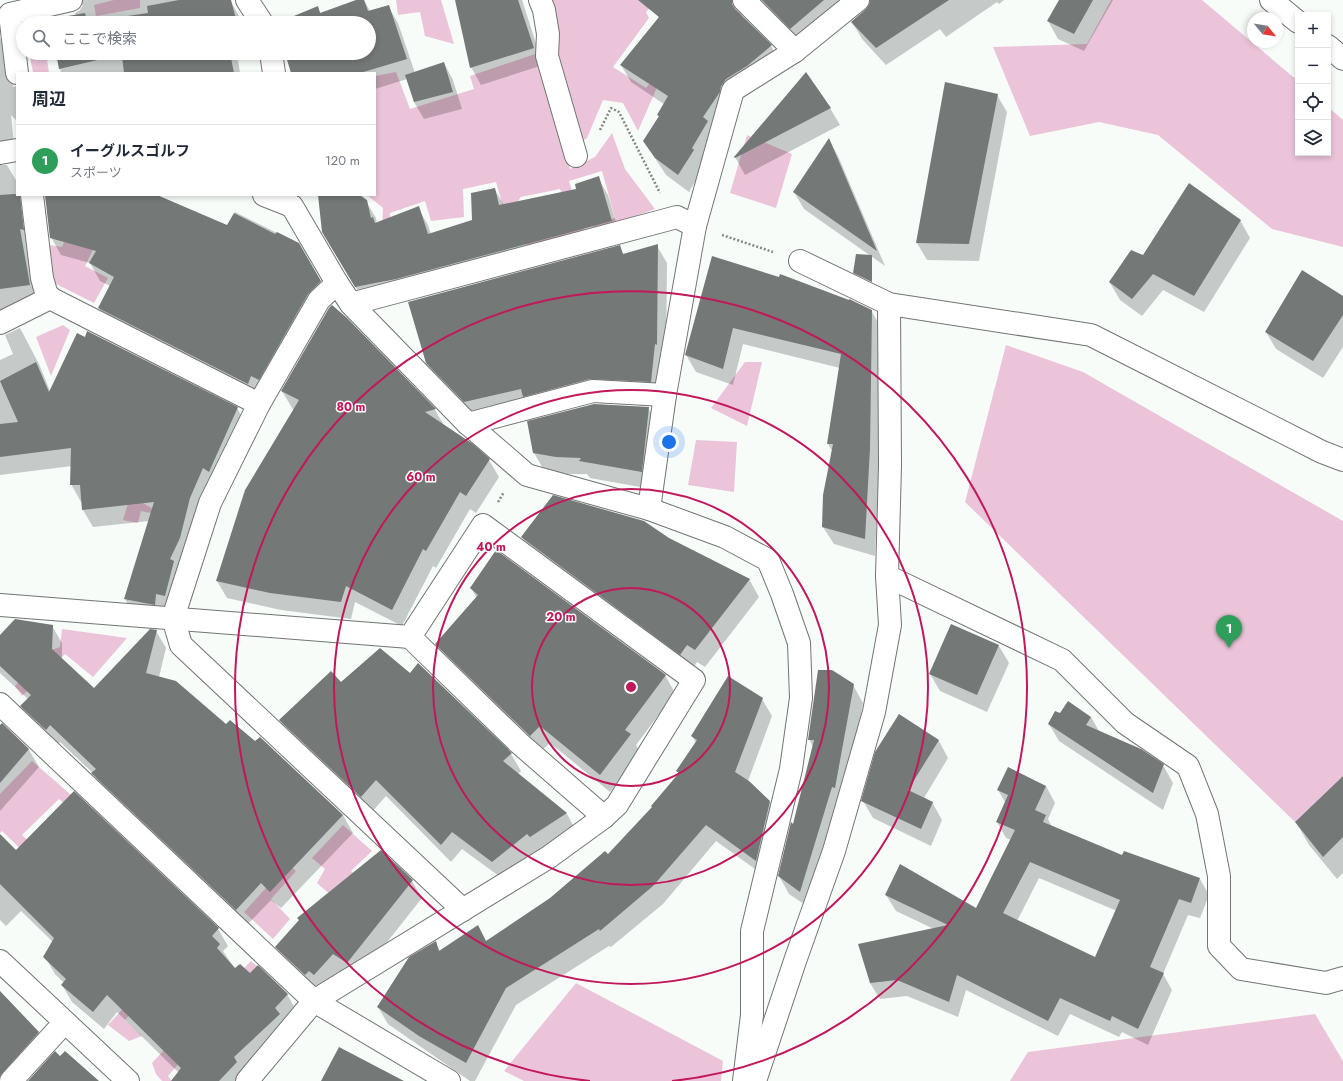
<!DOCTYPE html>
<html lang="ja">
<meta charset="utf-8">
<style>
body{margin:0;font-family:Jost,"Noto Sans JP",sans-serif;background:#f6f6f7;color:#1f2937}
.controls{position:absolute;right:12px;top:12px;display:grid;overflow:hidden;border-radius:0px;box-shadow:0 2px 6px #0003}
.controls button{width:36px;height:36px;display:grid;place-items:center;padding:0;border:0;border-bottom:1px solid #e0e1e3;background:#fff;color:#1f2937;font:20px sans-serif}
.compass{position:absolute;left:1247px;top:12px;width:36px;height:36px;border-radius:50%;background:#fff;box-shadow:0 2px 6px #0003;rotate:120deg}
.you{position:absolute;left:669px;top:442px;width:14px;height:14px;margin:-10px;border:3px solid #fff;border-radius:50%;background:#1a73e8;box-shadow:0 0 0 6px #1a73e833}
.badge{display:grid;place-items:center;width:26px;height:26px;border-radius:50%;background:#b13587;color:#fff;font-size:13px;font-weight:700}
.pin{position:absolute;translate:-50% -33px;filter:drop-shadow(0 1px 2px #0008)}
.pin::after{content:'';position:absolute;top:21px;width:14px;height:12px;background:inherit;clip-path:polygon(0 0,100% 0,50% 100%)}
.list{margin:0;padding:0;list-style:none}
h2{display:flex;justify-content:space-between;align-items:center;height:52px;margin:0;padding:0 16px;font-size:17px}
h2 small{font-size:13px;font-weight:400;color:#747a83}
.list li{display:grid;grid-template-columns:26px 1fr auto;gap:12px;align-items:center;box-sizing:border-box;height:72px;padding:0 16px;border-top:1px solid #e0e1e3}
.list b{display:block;font-size:15px;white-space:nowrap}
.list p{margin:0;font-size:13px;white-space:nowrap;color:#747a83}
.list em{font-size:13px;font-style:normal;color:#747a83}
.icon{flex:none;width:22px;height:22px;fill:none;stroke:currentColor;stroke-width:2;stroke-linecap:round;stroke-linejoin:round}
.map{position:relative;flex:none;width:1343px;height:1081px;overflow:hidden}
.search{position:absolute;background:#fff;box-shadow:0 2px 6px #0003;left:16px;top:16px;width:360px;height:44px;display:flex;align-items:center;gap:10px;box-sizing:border-box;padding:0 14px;border-radius:22px;color:#747a83;font-size:15px}
.panel{position:absolute;background:#fff;box-shadow:0 2px 6px #0003;left:16px;top:72px;width:360px;height:124px;border-radius:0px}
.map>svg:first-child{display:block}
</style>
<div class="map">
<svg width="1343" height="1081" viewBox="0 0 1343 1081">
<rect width="100%" height="100%" fill="#f7fcf9"/>
<g fill="#ebc4d9">
<path d="M 114,0 L 140,0 L 140,8 L 96,16 L 94,5 Z"/>
<path d="M 396,0 L 441,0 L 454,44 L 425,36 L 420,12 L 398,15 Z"/>
<path d="M 547,0 L 657,0 L 646,12 L 649,18 L 613,67 L 646,88 L 683,40 L 730,0 L 733,2 L 685,48 L 658,85 L 638,131 L 623,103 L 603,100 L 587,138 L 579,143 L 554,56 Z"/>
<path d="M 1111,0 L 1202,0 L 1298,81 L 1298,153 L 1328,153 L 1328,107 L 1343,120 L 1343,247 L 1272,229 L 1158,135 L 1099,122 L 1030,136 L 993,47 L 1087,44 Z"/>
<path d="M 541,52 L 570,169 L 595,157 L 612,133 L 625,169 L 655,209 L 594,231 L 592,224 L 615,218 L 602,171 L 569,181 L 586,236 L 528,249 L 526,243 L 575,229 L 560,189 L 521,197 L 506,217 L 496,182 L 463,189 L 464,217 L 431,221 L 425,201 L 390,213 L 390,231 L 382,229 L 383,208 L 367,195 L 375,195 L 375,76 L 396,72 L 410,109 L 474,89 L 470,76 Z"/>
<path d="M 29,53 L 46,53 L 49,73 L 33,72 Z"/>
<path d="M 747,135 L 792,154 L 776,208 L 730,193 Z"/>
<path d="M 73,221 L 100,235 L 85,266 L 108,278 L 94,303 L 54,283 L 50,245 L 62,247 Z"/>
<path d="M 63,325 L 70,330 L 51,376 L 36,337 Z"/>
<path d="M 1006,345 L 1083,372 L 1343,521 L 1343,776 L 1295,822 L 965,502 Z"/>
<path d="M 745,362 L 762,362 L 747,426 L 711,408 Z"/>
<path d="M 696,440 L 737,442 L 734,492 L 688,485 Z"/>
<path d="M 142,457 L 143,503 L 165,516 L 141,511 L 138,523 L 123,520 Z"/>
<path d="M 62,629 L 127,638 L 93,677 L 65,654 L 22,696 L 15,686 L 46,652 L 60,647 Z"/>
<path d="M 32,761 L 108,827 L 102,836 L 59,799 L 22,835 L 68,877 L 42,870 L 2,831 L 0,833 L 0,794 Z"/>
<path d="M 343,825 L 372,851 L 351,871 L 364,882 L 342,905 L 317,883 L 325,869 L 312,858 Z"/>
<path d="M 288,864 L 296,871 L 271,899 L 290,919 L 273,939 L 244,912 Z"/>
<path d="M 203,921 L 170,976 L 206,1007 L 251,961 L 260,969 L 168,1076 L 172,1081 L 162,1081 L 156,1074 L 152,1063 L 199,1012 L 161,979 L 125,1020 L 142,1036 L 129,1041 L 108,1025 Z"/>
<path d="M 576,983 L 723,1061 L 721,1081 L 524,1081 L 504,1071 Z"/>
<path d="M 1315,1014 L 1343,1061 L 1343,1081 L 1010,1081 L 1028,1052 Z"/>
</g>
<g fill="#0003" fill-rule="evenodd">
<path d="M 77,0 L 230,0 L 240,18 L 242,23 L 50,23 L 50,20 L 76,16 L 75,13 L 80,10 L 83,5 L 79,5 Z"/>
<path d="M 358,0 L 364,0 L 370,11 L 388,6 L 398,23 L 415,73 L 444,63 L 453,80 L 462,109 L 424,119 L 414,102 L 407,79 L 375,89 L 375,73 L 292,73 L 286,53 L 369,53 L 369,23 L 280,23 L 318,8 L 321,14 Z"/>
<path d="M 456,0 L 522,0 L 543,65 L 481,85 L 471,67 Z"/>
<path d="M 659,0 L 853,0 L 801,45 L 745,9 L 741,16 L 771,46 L 781,63 L 736,97 L 703,168 L 689,192 L 666,175 L 644,141 L 660,117 L 658,115 L 664,104 L 631,82 L 621,65 L 659,18 L 656,13 Z"/>
<path d="M 871,0 L 1004,0 L 999,4 L 997,2 L 946,37 L 940,29 L 886,65 L 862,39 L 852,22 L 867,10 L 871,4 Z"/>
<path d="M 1060,0 L 1113,0 L 1084,51 L 1058,39 L 1048,21 Z"/>
<path d="M 0,38 L 6,48 L 11,67 L 13,87 L 17,86 L 17,121 L 11,115 L 15,156 L 0,163 Z"/>
<path d="M 57,53 L 250,53 L 237,54 L 240,73 L 61,73 Z"/>
<path d="M 997,95 L 1007,112 L 979,261 L 927,260 L 917,243 Z"/>
<path d="M 830,108 L 840,125 L 745,175 L 735,157 Z"/>
<path d="M 829,140 L 838,156 L 885,266 L 804,209 L 794,192 Z"/>
<path d="M 0,165 L 7,165 L 17,182 L 17,195 L 23,224 L 32,240 L 39,302 L 0,326 Z"/>
<path d="M 598,178 L 608,195 L 621,239 L 366,304 L 333,250 L 319,195 L 362,195 L 376,218 L 377,224 L 418,208 L 428,225 L 431,234 L 473,221 L 495,190 L 504,205 L 577,190 Z"/>
<path d="M 45,195 L 143,195 L 227,226 L 235,212 L 299,244 L 330,299 L 269,396 L 109,326 L 99,308 L 110,286 L 100,281 L 90,263 L 61,255 L 51,237 Z"/>
<path d="M 1240,220 L 1250,238 L 1204,312 L 1163,290 L 1142,316 L 1120,300 L 1110,283 L 1143,257 Z"/>
<path d="M 619,246 L 624,255 L 657,246 L 667,263 L 666,362 L 661,399 L 600,396 L 475,419 L 437,381 L 427,363 Z"/>
<path d="M 713,258 L 850,301 L 871,310 L 881,328 L 879,466 L 875,556 L 834,544 L 823,527 L 832,451 L 828,444 L 840,368 L 743,344 L 733,385 L 696,372 L 686,355 Z"/>
<path d="M 1343,297 L 1343,347 L 1323,378 L 1276,349 L 1266,332 Z"/>
<path d="M 347,319 L 435,410 L 445,427 L 489,460 L 499,477 L 476,513 L 470,509 L 436,568 L 433,566 L 402,626 L 355,602 L 351,619 L 281,610 L 227,598 L 217,581 L 294,410 L 292,408 L 282,391 Z"/>
<path d="M 20,328 L 39,364 L 50,391 L 237,408 L 247,425 L 175,613 L 135,616 L 125,599 L 149,521 L 93,527 L 83,510 L 82,502 L 81,502 L 71,484 L 72,466 L 0,475 L 0,360 L 13,354 L 5,335 Z"/>
<path d="M 648,408 L 658,425 L 651,489 L 590,478 L 587,474 L 566,474 L 544,470 L 534,453 Z"/>
<path d="M 522,537 L 669,539 L 749,579 L 759,597 L 705,667 L 697,662 L 691,671 L 532,555 Z"/>
<path d="M 471,588 L 665,675 L 675,693 L 636,745 L 640,752 L 610,792 L 550,743 L 540,752 L 446,661 L 436,644 L 477,598 Z"/>
<path d="M 951,625 L 999,646 L 1009,663 L 987,712 L 940,691 L 930,674 Z"/>
<path d="M 52,626 L 62,643 L 62,659 L 94,689 L 156,631 L 166,648 L 159,677 L 226,725 L 256,743 L 260,738 L 343,815 L 353,833 L 281,908 L 271,900 L 246,926 L 103,791 L 93,773 L 60,742 L 56,747 L 31,723 L 21,706 L 28,699 L 0,673 L 0,637 Z"/>
<path d="M 418,664 L 511,754 L 521,771 L 518,774 L 567,814 L 576,831 L 540,854 L 537,851 L 503,879 L 462,849 L 451,862 L 386,796 L 371,813 L 290,737 L 280,720 L 341,683 L 410,674 Z"/>
<path d="M 853,685 L 863,703 L 845,804 L 810,908 L 789,894 L 779,876 L 794,826 L 813,747 L 809,739 Z"/>
<path d="M 762,699 L 772,716 L 748,781 L 770,802 L 780,820 L 766,877 L 716,841 L 663,904 L 611,947 L 609,946 L 516,1005 L 475,1081 L 470,1081 L 388,1024 L 378,1007 L 435,943 L 440,951 L 486,942 L 551,899 L 608,856 L 653,807 L 679,774 L 677,771 L 696,743 L 692,736 Z"/>
<path d="M 899,715 L 939,741 L 948,758 L 924,798 L 932,802 L 942,820 L 931,846 L 873,818 L 863,801 Z"/>
<path d="M 1091,717 L 1099,731 L 1163,765 L 1173,783 L 1163,810 L 1059,741 L 1049,724 Z"/>
<path d="M 2,724 L 29,750 L 39,767 L 0,811 L 0,726 Z"/>
<path d="M 1343,777 L 1343,873 L 1337,879 L 1309,845 L 1296,822 Z"/>
<path d="M 1046,786 L 1055,803 L 1048,819 L 1052,827 L 1123,857 L 1124,852 L 1200,879 L 1209,895 L 1200,918 L 1188,915 L 1163,974 L 1172,990 L 1148,1045 L 1122,1032 L 1119,1037 L 1070,1014 L 1058,1036 L 966,990 L 958,1017 L 907,996 L 880,999 L 870,983 L 934,929 L 896,911 L 886,895 L 976,909 L 1011,840 L 1006,838 L 997,822 L 1005,802 L 998,790 ZM 1039,878 L 1117,911 L 1096,958 L 1017,921 Z"/>
<path d="M 0,835 L 16,851 L 218,929 L 228,946 L 223,951 L 235,969 L 250,975 L 287,994 L 297,1012 L 248,1081 L 176,1081 L 179,1073 L 117,1012 L 104,1029 L 72,1002 L 62,985 L 64,983 L 55,974 L 45,957 L 53,942 L 21,911 L 6,926 L 0,920 Z"/>
<path d="M 381,851 L 412,881 L 422,898 L 357,980 L 315,992 L 286,964 L 276,947 Z"/>
<path d="M 0,995 L 38,1033 L 48,1050 L 1,1081 L 0,1079 Z"/>
</g>
<g fill="#747876" fill-rule="evenodd">
<path d="M 179,0 L 231,0 L 237,23 L 51,23 L 51,19 L 85,13 L 87,22 L 148,13 L 147,6 Z"/>
<path d="M 356,0 L 364,0 L 368,11 L 389,5 L 407,59 L 360,73 L 291,73 L 285,53 L 369,53 L 369,23 L 277,23 L 318,6 L 320,13 Z"/>
<path d="M 455,0 L 518,0 L 534,48 L 470,68 Z"/>
<path d="M 638,0 L 732,0 L 732,4 L 735,9 L 772,45 L 747,66 L 726,79 L 721,86 L 720,92 L 703,117 L 708,121 L 692,148 L 694,150 L 678,175 L 655,158 L 643,141 L 659,116 L 657,115 L 668,96 L 620,65 L 659,17 Z"/>
<path d="M 762,0 L 824,0 L 790,29 Z"/>
<path d="M 870,0 L 949,0 L 876,48 L 851,22 L 866,9 L 869,5 Z"/>
<path d="M 1059,0 L 1093,0 L 1074,34 L 1047,21 Z"/>
<path d="M 56,53 L 230,53 L 234,73 L 124,73 L 122,56 L 107,59 L 106,58 L 59,69 Z"/>
<path d="M 444,62 L 453,92 L 414,102 L 405,75 Z"/>
<path d="M 806,72 L 831,108 L 735,158 L 734,157 Z"/>
<path d="M 945,82 L 998,94 L 969,244 L 916,243 Z"/>
<path d="M 829,138 L 877,251 L 793,192 Z"/>
<path d="M 599,176 L 612,221 L 396,279 L 355,287 L 322,232 L 318,195 L 359,195 L 367,200 L 371,218 L 373,217 L 375,223 L 419,206 L 428,234 L 472,220 L 471,193 L 495,188 L 499,205 L 576,189 L 575,184 Z"/>
<path d="M 1189,183 L 1241,220 L 1194,296 L 1153,274 L 1132,299 L 1109,282 L 1131,250 L 1143,255 Z"/>
<path d="M 14,194 L 20,195 L 24,230 L 20,229 L 30,285 L 0,289 L 0,195 Z"/>
<path d="M 45,195 L 157,195 L 227,225 L 234,213 L 275,234 L 277,232 L 299,243 L 321,281 L 308,294 L 259,380 L 251,376 L 248,384 L 98,308 L 114,277 L 89,263 L 96,251 L 50,238 Z"/>
<path d="M 658,244 L 657,345 L 655,344 L 651,382 L 590,379 L 523,397 L 521,389 L 464,402 L 426,363 L 408,302 L 620,245 L 623,254 Z"/>
<path d="M 856,254 L 872,255 L 872,282 L 853,273 Z"/>
<path d="M 712,256 L 779,277 L 780,274 L 849,300 L 849,299 L 872,310 L 870,448 L 865,539 L 822,527 L 823,495 L 833,444 L 827,444 L 841,354 L 733,328 L 723,369 L 685,355 Z"/>
<path d="M 1302,270 L 1343,296 L 1343,315 L 1313,361 L 1265,332 Z"/>
<path d="M 332,305 L 347,318 L 436,409 L 425,412 L 473,444 L 490,459 L 466,496 L 460,492 L 426,551 L 423,549 L 392,610 L 346,586 L 341,602 L 270,593 L 216,581 L 245,490 L 299,400 L 281,391 L 329,308 Z"/>
<path d="M 87,331 L 238,407 L 209,472 L 203,468 L 190,498 L 180,538 L 170,559 L 174,561 L 165,596 L 156,594 L 155,605 L 124,599 L 154,502 L 82,510 L 80,485 L 70,485 L 71,448 L 0,457 L 0,424 L 18,422 L 0,381 L 36,362 L 49,392 L 77,333 L 85,337 Z"/>
<path d="M 594,404 L 649,407 L 642,472 L 579,461 L 581,458 L 556,457 L 533,453 L 527,421 Z"/>
<path d="M 553,495 L 644,521 L 669,538 L 750,579 L 695,650 L 687,645 L 680,655 L 521,537 Z"/>
<path d="M 496,550 L 666,675 L 625,730 L 631,734 L 600,775 L 540,726 L 530,736 L 435,644 L 478,595 L 470,588 Z"/>
<path d="M 15,619 L 53,625 L 52,649 L 94,688 L 150,629 L 157,630 L 146,673 L 176,681 L 226,724 L 230,720 L 255,741 L 260,737 L 343,815 L 270,892 L 261,883 L 236,910 L 91,773 L 96,769 L 50,725 L 46,730 L 20,706 L 31,695 L 0,666 L 0,635 Z"/>
<path d="M 951,624 L 999,645 L 977,695 L 929,674 Z"/>
<path d="M 380,648 L 410,673 L 418,663 L 512,753 L 503,761 L 567,813 L 530,837 L 527,834 L 492,862 L 452,832 L 441,845 L 376,780 L 361,797 L 279,720 L 331,671 L 341,682 Z"/>
<path d="M 818,670 L 832,670 L 854,684 L 835,788 L 832,787 L 800,892 L 778,876 L 791,822 L 793,824 L 814,740 L 808,740 Z"/>
<path d="M 728,676 L 763,698 L 735,772 L 749,781 L 770,801 L 756,861 L 706,825 L 653,886 L 600,931 L 599,929 L 506,988 L 466,1063 L 419,1036 L 377,1007 L 409,957 L 436,941 L 439,951 L 478,925 L 486,941 L 550,898 L 605,851 L 608,854 L 652,807 L 651,806 L 679,773 L 676,771 L 697,740 L 691,736 Z"/>
<path d="M 1068,701 L 1091,717 L 1086,725 L 1141,749 L 1164,764 L 1153,793 L 1048,724 L 1055,711 L 1060,713 Z"/>
<path d="M 899,714 L 939,740 L 908,790 L 933,802 L 921,829 L 861,801 L 875,752 Z"/>
<path d="M 2,723 L 29,749 L 0,783 L 0,725 Z"/>
<path d="M 1008,767 L 1046,786 L 1035,810 L 1046,815 L 1043,822 L 1122,855 L 1124,851 L 1200,878 L 1191,903 L 1179,899 L 1150,967 L 1164,973 L 1138,1029 L 1112,1016 L 1110,1021 L 1060,998 L 1048,1021 L 957,975 L 949,1002 L 897,980 L 870,983 L 858,944 L 948,925 L 885,895 L 900,864 L 976,908 L 1015,830 L 996,822 L 1008,795 L 997,790 ZM 1030,862 L 1120,900 L 1095,957 L 1003,913 Z"/>
<path d="M 1343,776 L 1343,837 L 1323,857 L 1295,822 Z"/>
<path d="M 74,791 L 219,928 L 212,936 L 220,944 L 217,948 L 235,968 L 240,964 L 250,973 L 258,965 L 288,994 L 275,1008 L 280,1014 L 234,1057 L 237,1062 L 219,1081 L 171,1081 L 181,1068 L 107,995 L 93,1012 L 61,985 L 66,979 L 43,957 L 54,938 L 0,884 L 0,834 L 16,850 Z"/>
<path d="M 381,850 L 413,880 L 347,963 L 333,954 L 314,975 L 309,971 L 305,975 L 275,947 L 299,920 L 297,918 Z"/>
<path d="M 0,991 L 39,1032 L 0,1076 Z"/>
<path d="M 339,1047 L 404,1081 L 321,1081 Z"/>
<path d="M 55,1051 L 60,1056 L 65,1051 L 99,1081 L 28,1081 Z"/>
</g>
<g fill="none" stroke-linecap="round" stroke-linejoin="round">
<defs>
<g id="minor">
<path d="M 247,0 L 262,23"/>
<path d="M 540,0 L 544,10 L 548,34 L 547,56 L 576,156"/>
<path d="M 744,0 L 795,51"/>
<path d="M 271,53 L 274,73"/>
<path d="M 17,73 L 10,14 L 71,0"/>
<path d="M 0,153 L 17,150"/>
<path d="M 32,195 L 42,278 L 46,292 L 50,298"/>
<path d="M 264,195 L 292,206 L 337,283"/>
<path d="M 800,261 L 889,304 L 1091,335 L 1322,452 L 1343,460"/>
<path d="M 351,304 L 468,424 L 527,475 L 649,509 L 725,537 L 768,560 L 782,594 L 799,643 L 801,698 L 791,769 L 752,931 L 752,1015 L 744,1081"/>
<path d="M 0,323 L 50,298 L 259,404"/>
<path d="M 468,424 L 593,391 L 665,395"/>
<path d="M 649,509 L 665,395 L 695,226 L 733,90 L 795,51 L 858,0"/>
<path d="M 887,576 L 1062,660 L 1125,723 L 1188,766 L 1207,814 L 1219,876 L 1219,946 L 1241,969 L 1326,983 L 1343,978"/>
<path d="M 0,605 L 410,637 L 483,525 L 694,680 L 617,805 L 604,817 L 549,857 L 314,1001 L 247,1081"/>
<path d="M 410,637 L 519,743 L 604,817"/>
<path d="M 0,704 L 314,1001 L 449,1081"/>
<path d="M 463,910 L 181,645 L 173,618 L 210,503 L 259,404 L 319,300 L 337,283 L 351,304 L 677,217 L 695,226"/>
<path d="M 0,961 L 128,1081"/>
<path d="M 11,1081 L 65,1022"/>
<path d="M 755,1081 L 795,961 L 834,851 L 874,712 L 890,625 L 887,576 L 890,466 L 889,304"/>
</g>
<g id="highway">
<path d="M 1271,0 L 1298,22"/>
<path d="M 1328,46 L 1343,59"/>
</g>
</defs>
<use href="#minor" stroke="#717573" stroke-width="24"/>
<use href="#highway" stroke="#717573" stroke-width="24"/>
<g stroke="#838785" stroke-width="2.5" stroke-dasharray="2 2" stroke-linecap="butt">
<path d="M 600,130 L 611,108 L 619,112 L 660,193"/>
<path d="M 722,235 L 773,252"/>
<path d="M 498,502 L 504,492"/>
</g>
<use href="#minor" stroke="#fff" stroke-width="22"/>
<use href="#highway" stroke="#fff" stroke-width="22"/>
</g>
<g fill="none" stroke="#c2185b" stroke-width="2">
<circle cx="631" cy="687" r="99"/>
<circle cx="631" cy="687" r="198"/>
<circle cx="631" cy="687" r="297"/>
<path d="M590 1081A396 396 0 1 1 672 1081"/>
</g>
<circle cx="631" cy="687" r="6" fill="#c2185b" stroke="#f7fcf9" stroke-width="2"/>
<g font-size="12" text-anchor="middle" font-weight="bold" fill="#c2185b" stroke="#f7fcf9" stroke-width="3" stroke-linejoin="round" paint-order="stroke">
<text x="351" y="411">80 m</text>
<text x="421" y="481">60 m</text>
<text x="491" y="551">40 m</text>
<text x="561" y="621">20 m</text>
</g>
</svg>
<div class="controls">
<button>+</button>
<button>−</button>
<button><svg class="icon" aria-label="locate" viewBox="0 0 24 24"><circle cx="12" cy="12" r="6"/><path d="M12 2v4M12 18v4M2 12h4M18 12h4"/></svg></button>
<button><svg class="icon" aria-label="layers" viewBox="0 0 24 24"><path d="M12 4l9 5-9 5-9-5zM3 14l9 5 9-5"/></svg></button>
</div>
<svg class="compass" viewBox="-18 -18 36 36"><path d="M0-13l5 13h-10z" fill="#e53935"/><path d="M0 13l5-13h-10z" fill="#747a83"/></svg>
<div class="you"></div>
<div class="pin badge" style="left:1229px;top:648px;background:#2e9e5b">1</div>
<div class="search"><svg class="icon" aria-label="search" viewBox="0 0 24 24"><circle cx="10" cy="10" r="6"/><path d="M15 15l6 6"/></svg>ここで検索</div>
<section class="panel">
<h2>周辺<small></small></h2>
<ul class="list">
<li><span class="badge" style="background:#2e9e5b">1</span><div><b>イーグルスゴルフ</b><p>スポーツ</p></div><em>120 m</em></li>
</ul>
</section>
</div>
